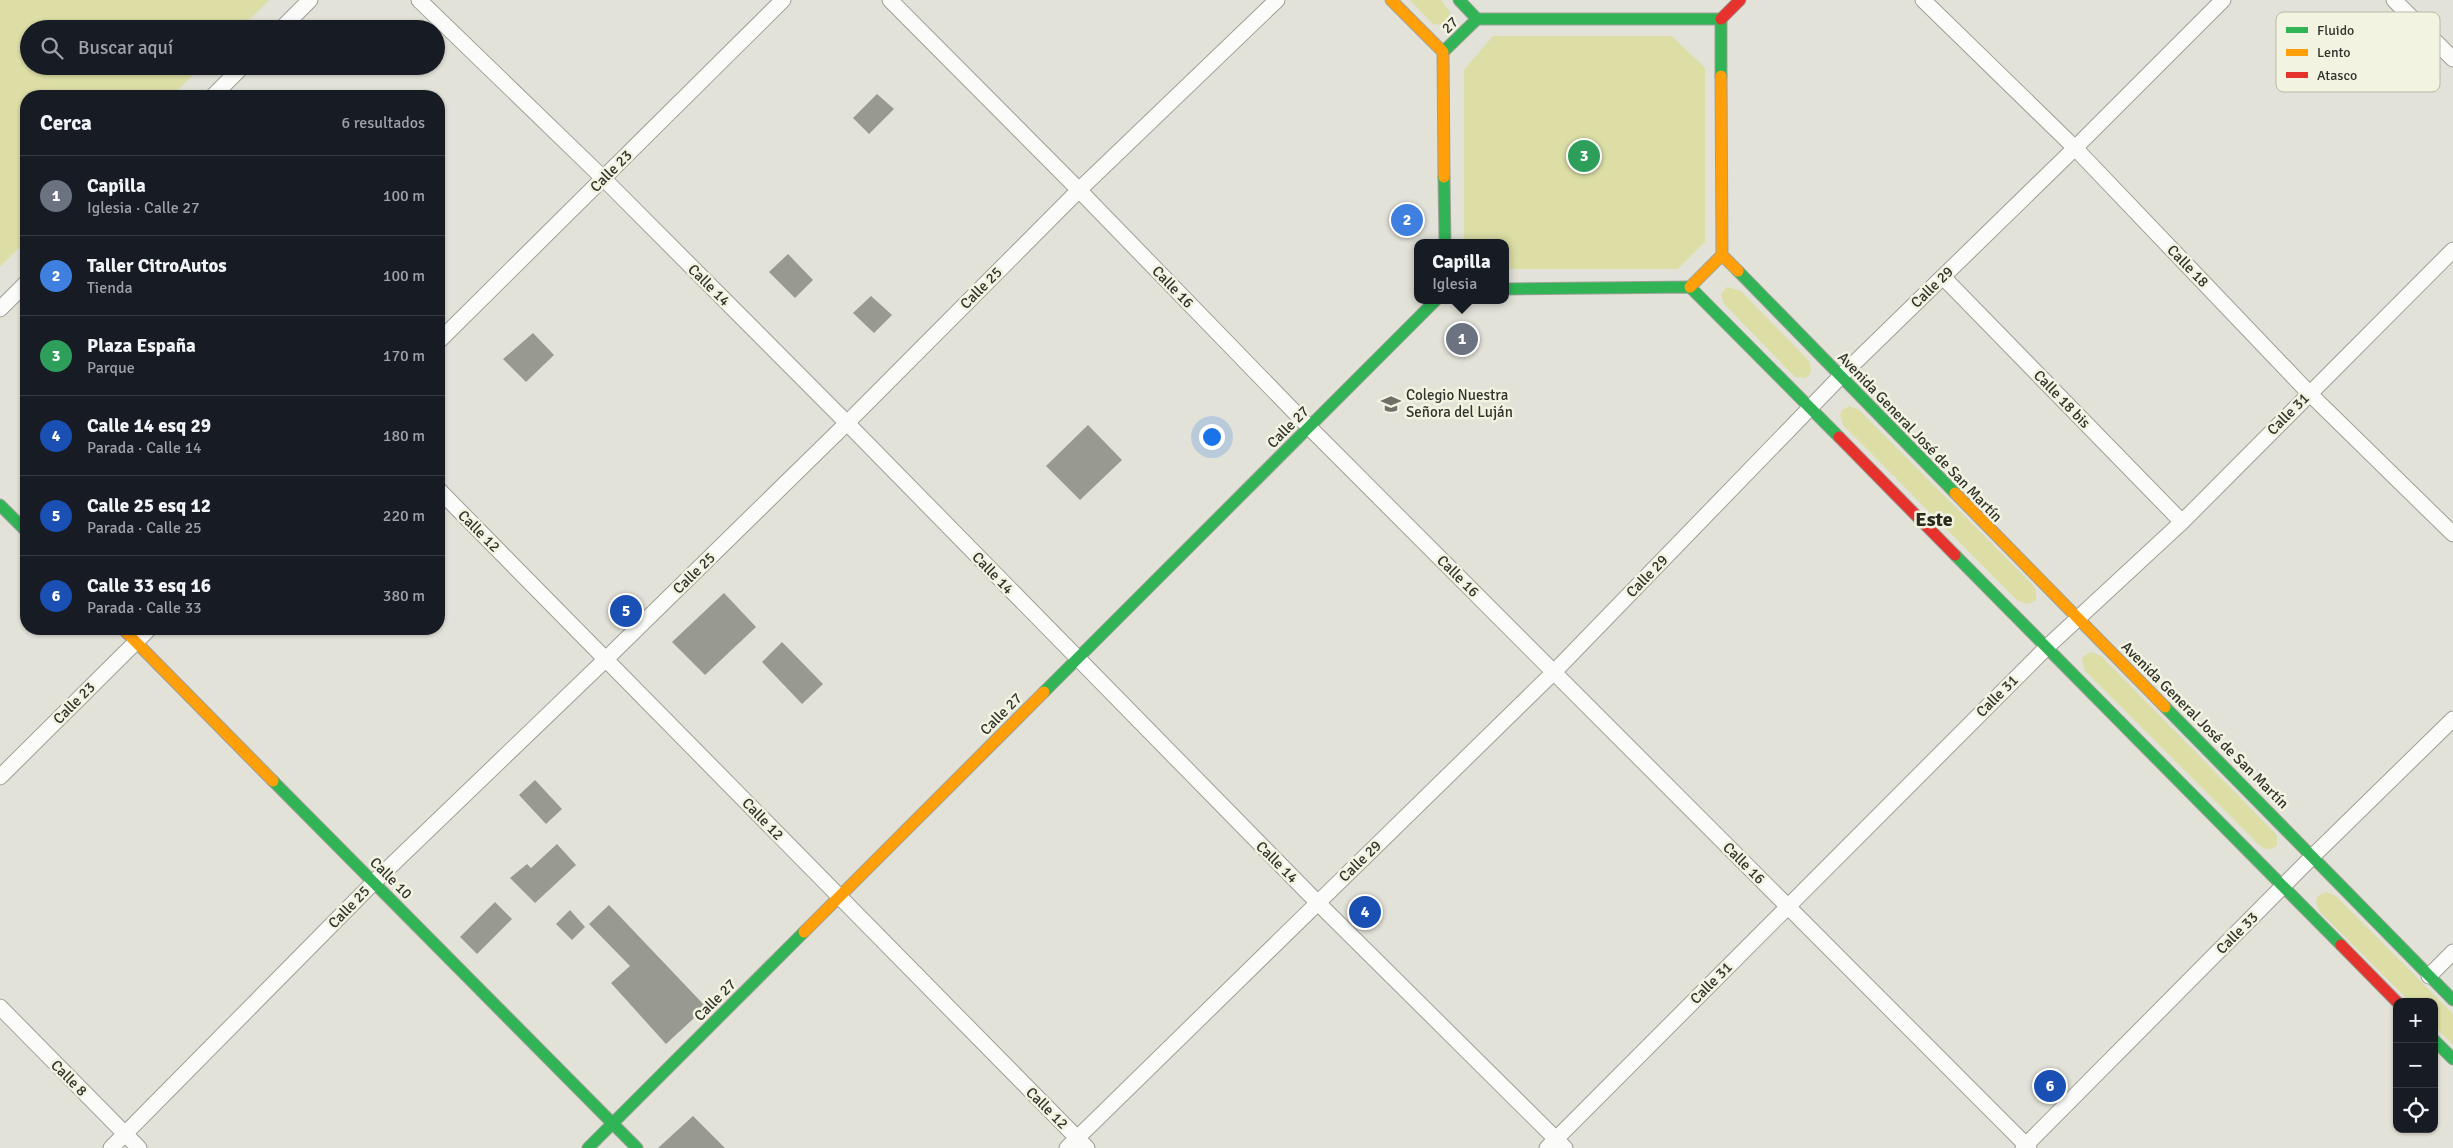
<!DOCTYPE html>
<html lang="es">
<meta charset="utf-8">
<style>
body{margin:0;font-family:Signika,sans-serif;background:#242831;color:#f1f3f6}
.controls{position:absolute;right:15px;bottom:15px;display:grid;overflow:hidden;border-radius:10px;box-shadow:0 1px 4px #0004}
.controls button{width:45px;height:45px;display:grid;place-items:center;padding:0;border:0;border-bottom:1px solid #363941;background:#171b24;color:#f1f3f6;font:25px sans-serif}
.you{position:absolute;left:1211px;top:436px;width:18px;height:18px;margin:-12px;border:4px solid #fff;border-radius:50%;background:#1a73e8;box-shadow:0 0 0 8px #1a73e833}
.badge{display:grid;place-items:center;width:32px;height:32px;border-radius:50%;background:#8c9099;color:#fff;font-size:16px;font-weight:700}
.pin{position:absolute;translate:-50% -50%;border:2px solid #fff;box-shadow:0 1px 5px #0006}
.popup{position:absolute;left:1414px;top:239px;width:95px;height:65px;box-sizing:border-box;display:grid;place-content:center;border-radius:10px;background:#171b24;filter:drop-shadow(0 1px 4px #0005);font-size:16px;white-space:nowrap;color:#9ea1a6}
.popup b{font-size:19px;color:#f1f3f6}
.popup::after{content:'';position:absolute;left:50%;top:100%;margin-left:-10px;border:10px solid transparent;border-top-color:#171b24}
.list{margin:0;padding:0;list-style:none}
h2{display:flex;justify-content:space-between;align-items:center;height:65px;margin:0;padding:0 20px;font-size:21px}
h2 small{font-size:16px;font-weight:400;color:#9ea1a6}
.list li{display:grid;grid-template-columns:32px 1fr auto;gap:15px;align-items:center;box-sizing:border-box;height:80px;padding:0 20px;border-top:1px solid #363941}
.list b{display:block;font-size:19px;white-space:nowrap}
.list p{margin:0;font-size:16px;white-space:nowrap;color:#9ea1a6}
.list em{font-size:16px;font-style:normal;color:#9ea1a6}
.icon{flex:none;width:28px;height:28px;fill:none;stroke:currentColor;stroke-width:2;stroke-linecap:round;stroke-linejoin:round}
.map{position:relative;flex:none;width:2453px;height:1148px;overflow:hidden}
.search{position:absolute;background:#171b24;box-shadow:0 1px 4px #0004;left:20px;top:20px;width:425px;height:55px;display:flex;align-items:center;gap:12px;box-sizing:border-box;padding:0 18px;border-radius:28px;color:#9ea1a6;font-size:19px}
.panel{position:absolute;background:#171b24;box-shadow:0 1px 4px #0004;left:20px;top:90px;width:425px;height:545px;border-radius:20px}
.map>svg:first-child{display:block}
</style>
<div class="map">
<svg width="2453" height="1148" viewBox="0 0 2453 1148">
<rect width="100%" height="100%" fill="#e2e2d8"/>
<g fill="#dcdea6">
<path d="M 0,0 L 269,0 L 240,29 L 29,29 L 29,66 L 202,66 L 172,96 L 26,96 L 26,241 L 0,267 Z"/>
<path d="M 1410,0 L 1441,0 L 1450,12 L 1449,22 L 1444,25 L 1433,24 Z"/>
<path d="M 1493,36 L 1672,36 L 1705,68 L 1705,242 L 1678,269 L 1506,269 L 1506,243 L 1464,242 L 1464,70 Z"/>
<path d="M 1727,287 L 1741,291 L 1809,361 C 1812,368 1812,373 1806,378 L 1795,377 L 1724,304 L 1721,294 Z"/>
<path d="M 1850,406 L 1859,410 L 2033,585 L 2036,590 L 2036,600 L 2027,604 L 2017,600 L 1843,425 L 1840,415 L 1842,410 Z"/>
<path d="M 2091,652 L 2101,656 L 2277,835 L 2277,845 C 2271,851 2265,850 2259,845 L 2085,671 L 2082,660 L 2084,656 Z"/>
<path d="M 2326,892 L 2336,896 L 2453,1014 L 2453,1045 L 2434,1026 L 2434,1002 L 2410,1002 L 2319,911 L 2316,901 L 2318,896 Z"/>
</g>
<g fill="#989991">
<path d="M 877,94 L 894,109 L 869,134 L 853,118 Z"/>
<path d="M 788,254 L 813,280 L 795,298 L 769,272 Z"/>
<path d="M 871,296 L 892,315 L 874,333 L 853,313 Z"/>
<path d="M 533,333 L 554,355 L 526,382 L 503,359 Z"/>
<path d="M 1088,425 L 1122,460 L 1080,500 L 1046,466 Z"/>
<path d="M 724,593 L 756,627 L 705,675 L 672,642 Z"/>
<path d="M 782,642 L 823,684 L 802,704 L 762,662 Z"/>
<path d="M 535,780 L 562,809 L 546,824 L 519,795 Z"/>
<path d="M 557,844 L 576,865 L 535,903 L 510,878 L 527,864 L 531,868 Z"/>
<path d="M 495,902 L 512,919 L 477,954 L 460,937 Z"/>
<path d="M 609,905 L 706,1007 L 666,1044 L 611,983 L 630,966 L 589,924 Z"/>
<path d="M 570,910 L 585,927 L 572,940 L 556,924 Z"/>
<path d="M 693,1116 L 725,1148 L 658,1148 Z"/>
</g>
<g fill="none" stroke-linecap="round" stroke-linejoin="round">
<defs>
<g id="street">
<path d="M 419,0 L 603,178 L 847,423 L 1317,902 L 1565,1148"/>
<path d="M 890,0 L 1079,190 L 1309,427 L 2029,1148"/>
<path d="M 1923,0 L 2075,148 L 2309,393 L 2453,534"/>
<path d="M 2394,0 L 2453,59"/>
<path d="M 281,29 L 310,0"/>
<path d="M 213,96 L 243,66"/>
<path d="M 1943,277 L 2182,522"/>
<path d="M 0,309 L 26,283"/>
<path d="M 439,341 L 783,0"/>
<path d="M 439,490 L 1087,1148"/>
<path d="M 0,777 L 149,629"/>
<path d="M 2429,976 L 2453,952"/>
<path d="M 0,1007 L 139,1148"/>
<path d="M 111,1148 L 374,882 L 606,659 L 847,423 L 1079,190 L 1277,0"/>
<path d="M 1067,1148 L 1554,672 L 1840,377 L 2075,148 L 2223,0"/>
<path d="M 1547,1148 L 2047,647 L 2182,522 L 2453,250"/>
<path d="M 2023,1148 L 2313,856 L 2453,719"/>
</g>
<g id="fast">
<path d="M 1459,0 L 1477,19 L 1721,19 L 1721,76"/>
<path d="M 1443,52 L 1477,19"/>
<path d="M 1444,177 L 1445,243"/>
<path d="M 1738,271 L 1955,493"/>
<path d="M 1506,289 L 1690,287 L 1839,437"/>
<path d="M 0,505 L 26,531"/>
<path d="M 1955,555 L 2341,945"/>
<path d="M 1044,692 L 1436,300"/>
<path d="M 2165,707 L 2453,1000"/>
<path d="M 273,781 L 637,1148"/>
<path d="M 2434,1040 L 2453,1059"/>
<path d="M 588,1148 L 804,932"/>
</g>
<g id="slow">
<path d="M 1391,0 L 1443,52 L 1444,177"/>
<path d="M 1721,76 L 1722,255 L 1738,271"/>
<path d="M 1690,287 L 1722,255"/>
<path d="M 1955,493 L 2165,707"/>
<path d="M 123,629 L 273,781"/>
<path d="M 804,932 L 1044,692"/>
</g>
<g id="jam">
<path d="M 1721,19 L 1740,0"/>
<path d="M 1839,437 L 1955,555"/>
<path d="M 2341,945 L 2397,1002"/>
</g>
</defs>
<use href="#street" stroke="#9e9f97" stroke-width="17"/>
<use href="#fast" stroke="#9e9f97" stroke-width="13"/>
<use href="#slow" stroke="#9e9f97" stroke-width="13"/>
<use href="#jam" stroke="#9e9f97" stroke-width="13"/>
<use href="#street" stroke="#fbfbf9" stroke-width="15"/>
<use href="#fast" stroke="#30b455" stroke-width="11"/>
<use href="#slow" stroke="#ff9f0a" stroke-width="11"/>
<use href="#jam" stroke="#e5322d" stroke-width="11"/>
</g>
<defs>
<symbol id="school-bare" viewBox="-9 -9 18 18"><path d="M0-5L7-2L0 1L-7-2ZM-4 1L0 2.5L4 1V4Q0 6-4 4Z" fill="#707068" stroke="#f2f3e1" stroke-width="2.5" paint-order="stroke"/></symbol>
</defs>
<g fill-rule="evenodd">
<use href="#school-bare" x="1377" y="390" width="28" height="28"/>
</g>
<g text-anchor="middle" stroke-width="5" stroke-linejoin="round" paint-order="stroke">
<g font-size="15" fill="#32332c" stroke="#f2f3e1">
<text transform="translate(1450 25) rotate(-45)" y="5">27</text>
<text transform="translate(611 171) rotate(-45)" y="5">Calle 23</text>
<text transform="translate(2188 266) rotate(46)" y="5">Calle 18</text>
<text transform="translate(709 285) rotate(45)" y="5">Calle 14</text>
<text transform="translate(1173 287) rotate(46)" y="5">Calle 16</text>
<text transform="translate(1932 287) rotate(-44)" y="5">Calle 29</text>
<text transform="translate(981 288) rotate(-45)" y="5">Calle 25</text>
<text transform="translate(2062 399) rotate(46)" y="5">Calle 18 bis</text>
<text transform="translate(2288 414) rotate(-45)" y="5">Calle 31</text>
<text transform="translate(1288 427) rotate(-45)" y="5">Calle 27</text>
<text transform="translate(1920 437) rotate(46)" y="5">Avenida General José de San Martín</text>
<text transform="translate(479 531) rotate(45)" y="5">Calle 12</text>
<text transform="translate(694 573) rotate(-44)" y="5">Calle 25</text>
<text transform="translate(993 573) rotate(46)" y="5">Calle 14</text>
<text transform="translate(1458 576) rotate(45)" y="5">Calle 16</text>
<text transform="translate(1647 576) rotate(-46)" y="5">Calle 29</text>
<text transform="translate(1997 696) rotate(-45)" y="5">Calle 31</text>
<text transform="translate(74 703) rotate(-45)" y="5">Calle 23</text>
<text transform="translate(1001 714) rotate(-45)" y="5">Calle 27</text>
<text transform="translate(2205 725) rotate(45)" y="5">Avenida General José de San Martín</text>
<text transform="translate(763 819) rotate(46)" y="5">Calle 12</text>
<text transform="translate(1360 861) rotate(-44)" y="5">Calle 29</text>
<text transform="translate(1277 862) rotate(45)" y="5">Calle 14</text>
<text transform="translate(1744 863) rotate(45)" y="5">Calle 16</text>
<text transform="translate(391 878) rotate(45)" y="5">Calle 10</text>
<text transform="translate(349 907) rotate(-46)" y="5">Calle 25</text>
<text transform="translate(2237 933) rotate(-45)" y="5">Calle 33</text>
<text transform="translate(1711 983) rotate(-45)" y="5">Calle 31</text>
<text transform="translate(715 1000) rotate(-45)" y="5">Calle 27</text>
<text transform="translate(69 1078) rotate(45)" y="5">Calle 8</text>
<text transform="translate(1047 1108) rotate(45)" y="5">Calle 12</text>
</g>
<g font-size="15" fill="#32332c" stroke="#f2f3e1" text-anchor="start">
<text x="1406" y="400">Colegio Nuestra<tspan x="1406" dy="17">Señora del Luján</tspan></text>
</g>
<g font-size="20" font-weight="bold" fill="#2a2b1d" stroke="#f2f3e1">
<text x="1934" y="526">Este</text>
</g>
</g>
<rect x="2276" y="12" width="164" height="80" rx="8" fill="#f2f3e1" stroke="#b8b9ab" stroke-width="1"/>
<rect x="2286" y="27" width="22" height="6" fill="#30b455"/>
<rect x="2286" y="49" width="22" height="7" fill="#ff9f0a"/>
<rect x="2286" y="72" width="22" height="6" fill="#e5322d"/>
<g font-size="14" fill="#32332c">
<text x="2317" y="35">Fluido</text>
<text x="2317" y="57">Lento</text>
<text x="2317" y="80">Atasco</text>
</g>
</svg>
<div class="controls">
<button>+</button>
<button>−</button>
<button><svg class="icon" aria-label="locate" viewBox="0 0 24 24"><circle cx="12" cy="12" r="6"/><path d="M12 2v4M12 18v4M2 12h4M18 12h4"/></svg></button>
</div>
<div class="you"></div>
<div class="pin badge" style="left:1462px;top:339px;background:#6b7280">1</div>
<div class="popup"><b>Capilla</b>Iglesia</div>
<div class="pin badge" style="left:1407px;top:220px;background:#3f7fe0">2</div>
<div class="pin badge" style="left:1584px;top:156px;background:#2e9e5b">3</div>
<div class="pin badge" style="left:1365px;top:912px;background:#1a4fb4">4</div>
<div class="pin badge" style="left:626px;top:611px;background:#1a4fb4">5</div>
<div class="pin badge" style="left:2050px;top:1086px;background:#1a4fb4">6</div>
<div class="search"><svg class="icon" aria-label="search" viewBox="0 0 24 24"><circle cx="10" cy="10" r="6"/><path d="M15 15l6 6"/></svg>Buscar aquí</div>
<section class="panel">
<h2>Cerca<small>6 resultados</small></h2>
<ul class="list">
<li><span class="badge" style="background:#6b7280">1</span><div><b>Capilla</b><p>Iglesia · Calle 27</p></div><em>100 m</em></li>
<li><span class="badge" style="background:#3f7fe0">2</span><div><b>Taller CitroAutos</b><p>Tienda</p></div><em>100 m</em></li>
<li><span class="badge" style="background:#2e9e5b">3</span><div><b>Plaza España</b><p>Parque</p></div><em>170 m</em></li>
<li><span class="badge" style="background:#1a4fb4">4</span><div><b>Calle 14 esq 29</b><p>Parada · Calle 14</p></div><em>180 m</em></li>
<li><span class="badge" style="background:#1a4fb4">5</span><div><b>Calle 25 esq 12</b><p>Parada · Calle 25</p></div><em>220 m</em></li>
<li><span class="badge" style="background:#1a4fb4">6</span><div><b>Calle 33 esq 16</b><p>Parada · Calle 33</p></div><em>380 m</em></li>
</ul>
</section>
</div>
